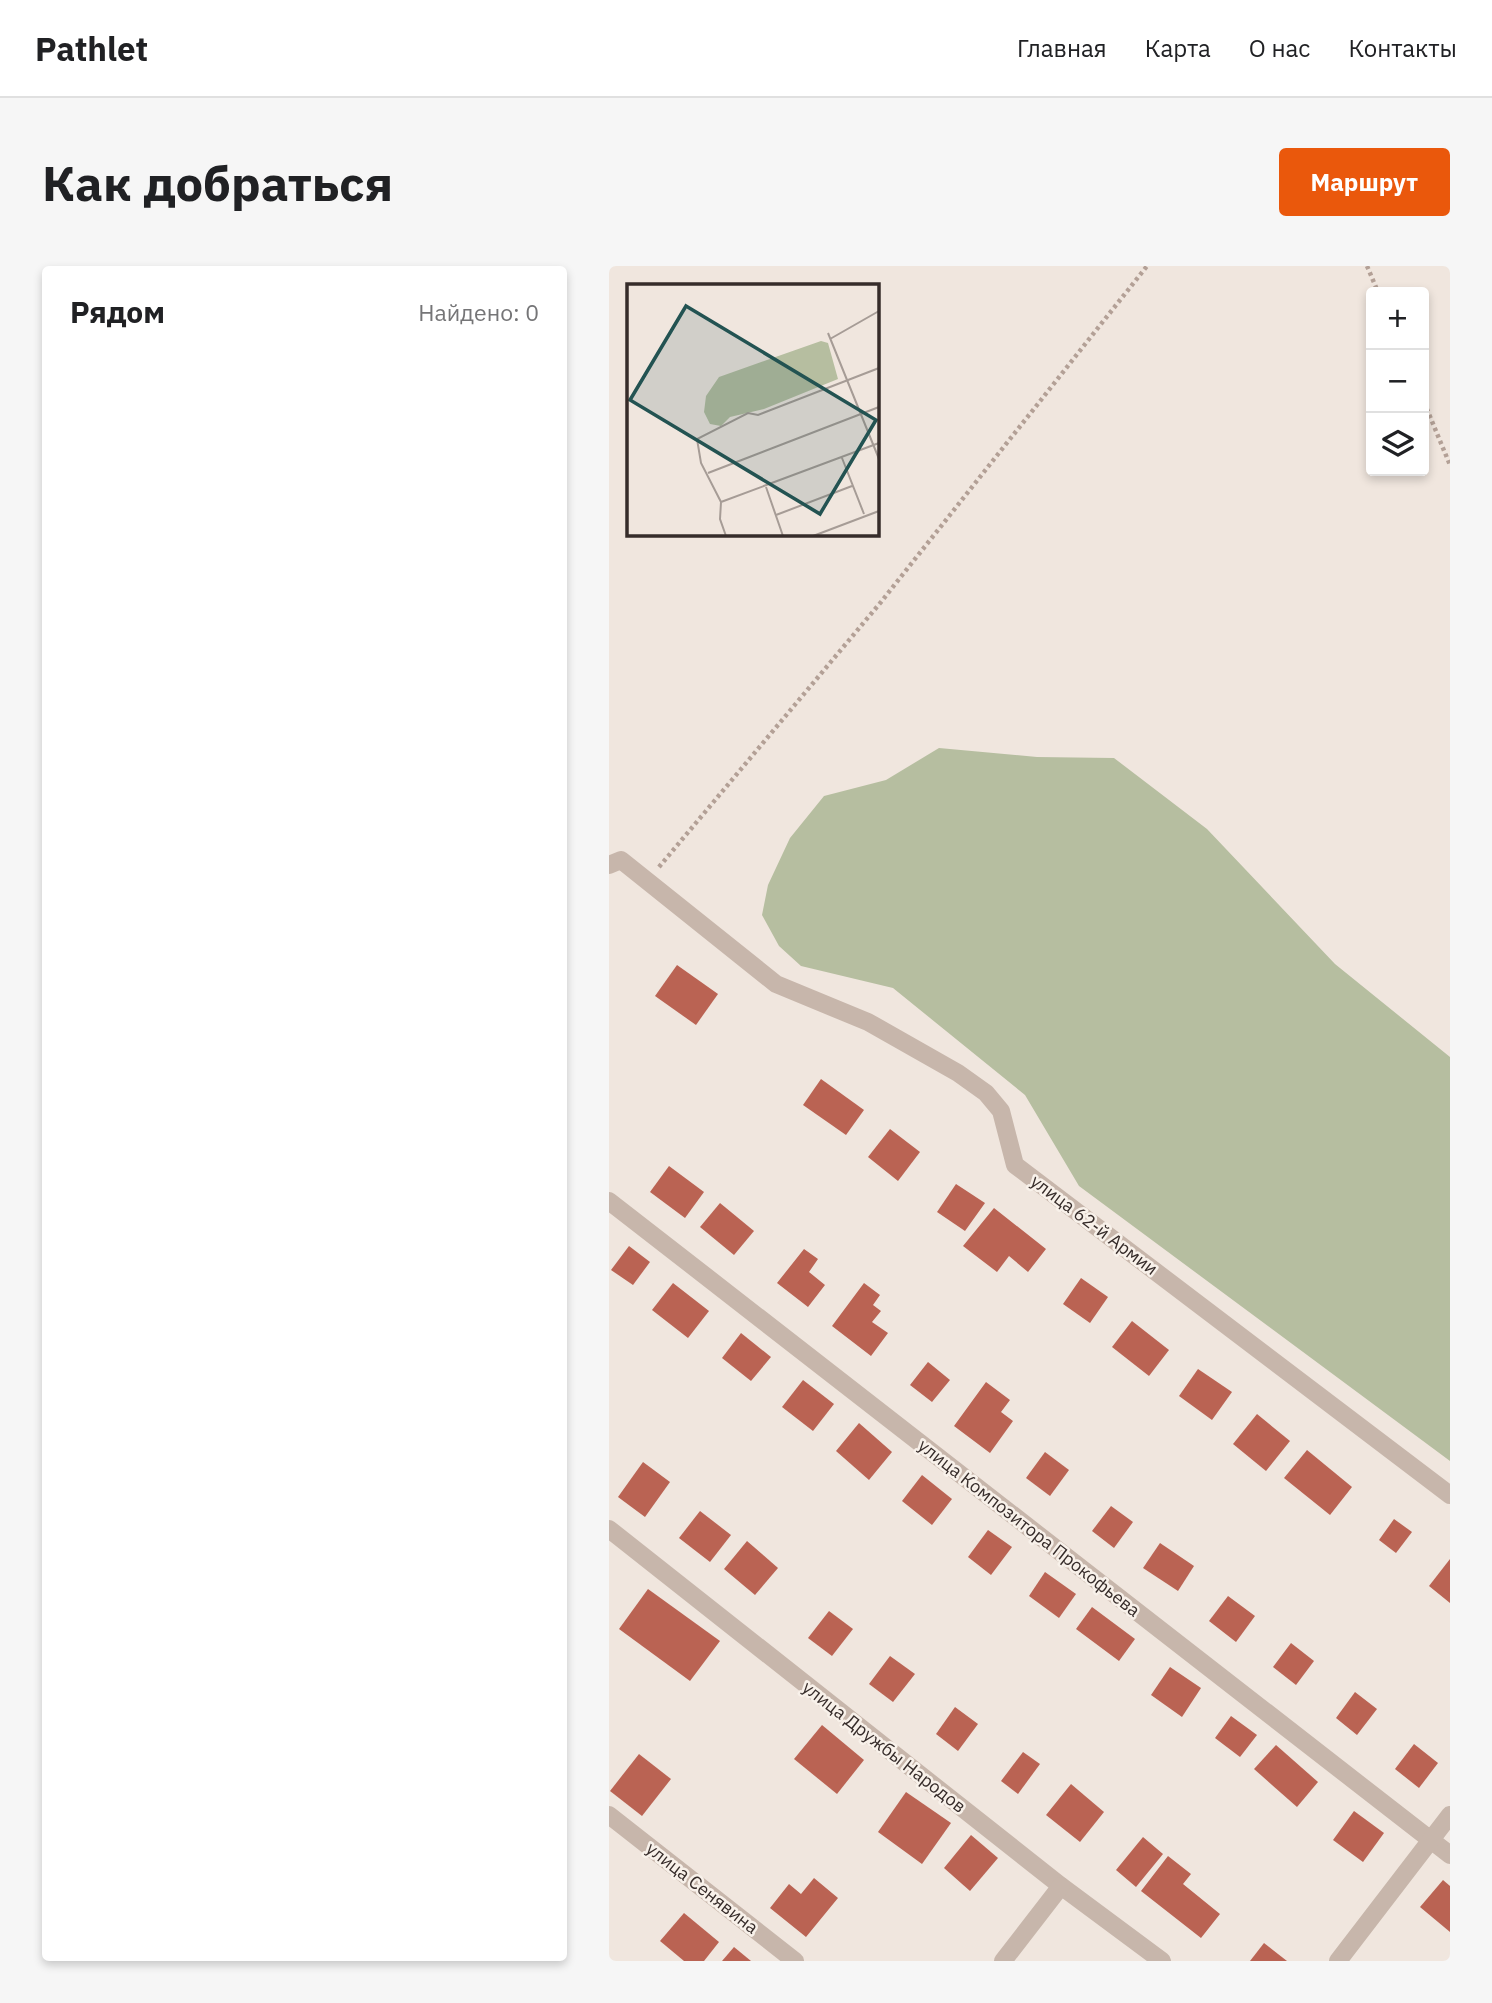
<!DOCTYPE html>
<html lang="ru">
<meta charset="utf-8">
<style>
body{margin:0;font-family:"IBM Plex Sans",sans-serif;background:#f6f6f6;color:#202124}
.controls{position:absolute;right:21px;top:21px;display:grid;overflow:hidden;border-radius:7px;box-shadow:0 4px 10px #0003}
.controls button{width:63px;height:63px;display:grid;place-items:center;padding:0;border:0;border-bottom:2px solid #e0e0e0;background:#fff;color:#202124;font:35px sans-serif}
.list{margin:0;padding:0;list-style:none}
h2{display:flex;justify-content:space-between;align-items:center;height:91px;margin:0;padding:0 28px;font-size:30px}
h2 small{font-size:23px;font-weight:400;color:#757577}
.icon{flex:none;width:38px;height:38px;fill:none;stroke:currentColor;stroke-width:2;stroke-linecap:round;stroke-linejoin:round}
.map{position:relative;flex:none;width:841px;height:1695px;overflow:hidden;border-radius:7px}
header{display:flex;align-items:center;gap:42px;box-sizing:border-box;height:98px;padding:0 35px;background:#fff;border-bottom:2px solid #e0e0e0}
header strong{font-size:33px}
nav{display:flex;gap:38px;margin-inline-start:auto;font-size:24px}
.intro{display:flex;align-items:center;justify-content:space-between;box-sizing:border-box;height:168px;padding:0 42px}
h1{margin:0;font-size:49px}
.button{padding:18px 32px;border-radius:7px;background:#ea580c;color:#fff;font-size:24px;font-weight:700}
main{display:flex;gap:42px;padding:0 42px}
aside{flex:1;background:#fff;border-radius:7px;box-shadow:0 4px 10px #0003}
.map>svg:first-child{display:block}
</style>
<header>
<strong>Pathlet</strong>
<nav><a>Главная</a><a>Карта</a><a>О нас</a><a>Контакты</a></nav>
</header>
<div class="intro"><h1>Как добраться</h1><a class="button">Маршрут</a></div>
<main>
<aside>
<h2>Рядом<small>Найдено: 0</small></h2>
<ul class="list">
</ul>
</aside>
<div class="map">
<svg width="841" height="1695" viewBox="0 0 841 1695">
<rect width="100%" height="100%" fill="#f0e6de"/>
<path fill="#b6bea0" d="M 330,482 L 428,491 L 505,492 L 598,563 L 726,698 L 841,791 L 841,1195 L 470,920 L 416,829 L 284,722 L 192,700 L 170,680 L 153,649 L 159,619 L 181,572 L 215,530 L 277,514 Z"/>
<g fill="#ba6353">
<path d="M 68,699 L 109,728 L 87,759 L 46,730 Z"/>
<path d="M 212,813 L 255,844 L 237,869 L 194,839 Z"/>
<path d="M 281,863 L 311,886 L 289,915 L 259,891 Z"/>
<path d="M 60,900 L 95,926 L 76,952 L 41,926 Z"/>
<path d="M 347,918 L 376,937 L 356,965 L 328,946 Z"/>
<path d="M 111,937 L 145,965 L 125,989 L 91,961 Z"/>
<path d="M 385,942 L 437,983 L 419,1006 L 400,990 L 388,1006 L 354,980 Z"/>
<path d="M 20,980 L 41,996 L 24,1019 L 2,1004 Z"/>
<path d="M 195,983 L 209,993 L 200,1006 L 216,1019 L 199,1041 L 168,1017 Z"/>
<path d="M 472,1012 L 499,1031 L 481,1057 L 454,1038 Z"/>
<path d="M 64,1017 L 100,1045 L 79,1072 L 43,1044 Z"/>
<path d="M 255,1017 L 271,1029 L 264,1039 L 272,1045 L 263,1056 L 279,1067 L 262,1090 L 223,1060 Z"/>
<path d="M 523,1055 L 560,1084 L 540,1110 L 503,1081 Z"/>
<path d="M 132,1067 L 162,1091 L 142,1115 L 113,1092 Z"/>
<path d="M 319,1096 L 341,1114 L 323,1136 L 301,1119 Z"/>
<path d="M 589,1103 L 623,1126 L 603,1154 L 570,1130 Z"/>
<path d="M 194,1114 L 225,1138 L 204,1165 L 173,1141 Z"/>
<path d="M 377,1116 L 401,1134 L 392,1146 L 404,1155 L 381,1187 L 345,1160 Z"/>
<path d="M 648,1148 L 681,1175 L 657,1205 L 624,1178 Z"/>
<path d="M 250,1157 L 283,1186 L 260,1214 L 227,1185 Z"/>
<path d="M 698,1184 L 743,1221 L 721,1249 L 675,1212 Z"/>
<path d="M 436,1186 L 460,1204 L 441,1230 L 417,1212 Z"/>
<path d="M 34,1196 L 61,1216 L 36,1251 L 9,1231 Z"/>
<path d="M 313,1209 L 343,1233 L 323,1259 L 293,1235 Z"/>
<path d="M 502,1240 L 524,1256 L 505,1282 L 483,1265 Z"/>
<path d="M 91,1245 L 122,1269 L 101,1296 L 70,1272 Z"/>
<path d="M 785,1253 L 803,1266 L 787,1287 L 770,1274 Z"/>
<path d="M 379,1264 L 403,1281 L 382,1309 L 359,1291 Z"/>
<path d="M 138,1275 L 169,1302 L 146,1329 L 115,1303 Z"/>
<path d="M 551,1277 L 585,1300 L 569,1325 L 534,1302 Z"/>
<path d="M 841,1293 L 841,1337 L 820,1320 Z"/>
<path d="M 436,1306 L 467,1328 L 450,1352 L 420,1330 Z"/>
<path d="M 39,1323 L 111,1375 L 81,1415 L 10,1363 Z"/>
<path d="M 619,1330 L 646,1350 L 627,1376 L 600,1355 Z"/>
<path d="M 483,1341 L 526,1373 L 510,1395 L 467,1363 Z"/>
<path d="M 220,1345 L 244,1363 L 223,1390 L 199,1372 Z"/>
<path d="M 682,1377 L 705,1395 L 687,1419 L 664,1401 Z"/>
<path d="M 281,1390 L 306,1408 L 284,1436 L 260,1418 Z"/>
<path d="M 561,1401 L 592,1422 L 573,1451 L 542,1429 Z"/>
<path d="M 746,1426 L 768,1443 L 748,1469 L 727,1452 Z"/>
<path d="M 346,1441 L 369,1458 L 349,1485 L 327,1468 Z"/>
<path d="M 622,1450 L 648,1469 L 631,1491 L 606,1472 Z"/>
<path d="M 213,1459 L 255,1494 L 228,1528 L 185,1493 Z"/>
<path d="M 805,1478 L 829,1497 L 810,1522 L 786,1503 Z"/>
<path d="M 667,1479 L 709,1516 L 688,1541 L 645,1503 Z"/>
<path d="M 414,1486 L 431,1498 L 409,1528 L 392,1515 Z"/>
<path d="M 30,1488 L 62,1513 L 33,1550 L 1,1525 Z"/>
<path d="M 462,1518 L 495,1546 L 471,1576 L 437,1549 Z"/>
<path d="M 297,1526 L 342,1557 L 313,1598 L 269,1566 Z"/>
<path d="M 745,1545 L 775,1567 L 754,1596 L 724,1574 Z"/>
<path d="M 362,1569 L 389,1592 L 361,1625 L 335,1602 Z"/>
<path d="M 534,1571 L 554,1588 L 527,1621 L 507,1604 Z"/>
<path d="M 559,1590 L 582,1608 L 574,1618 L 611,1648 L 592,1672 L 532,1625 Z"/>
<path d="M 205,1612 L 229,1632 L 197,1671 L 161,1642 L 180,1618 L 192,1628 Z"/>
<path d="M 834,1614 L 841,1620 L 841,1666 L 811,1641 Z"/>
<path d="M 75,1647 L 110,1676 L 95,1695 L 75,1695 L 51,1675 Z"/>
<path d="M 655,1677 L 678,1695 L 641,1695 Z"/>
<path d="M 125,1681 L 142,1695 L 113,1695 Z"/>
</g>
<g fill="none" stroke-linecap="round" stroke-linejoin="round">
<g stroke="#b3a096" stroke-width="4.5" stroke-dasharray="3.5 3.5" stroke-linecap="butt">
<path d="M 758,0 L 769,26"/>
<path d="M 815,136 L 841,199"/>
<path d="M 50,601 L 272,336 L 538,0"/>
</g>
<g stroke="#c7b6ab" stroke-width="18">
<path d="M 0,599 L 12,594 L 167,718 L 259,756 L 349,807 L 377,827 L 392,845 L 406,899 L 841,1229"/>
<path d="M 0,935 L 841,1589"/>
<path d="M 0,1263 L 452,1620 L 553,1695"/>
<path d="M 0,1549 L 186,1695"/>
<path d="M 394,1695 L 452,1620"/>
<path d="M 729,1695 L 841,1549"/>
</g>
</g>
<g text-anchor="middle" stroke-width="5" stroke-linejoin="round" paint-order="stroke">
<g font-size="18" fill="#362c2a" stroke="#f8f1ea">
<text transform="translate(485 959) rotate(37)" y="6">улица 62-й Армии</text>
<text transform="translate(420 1262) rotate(38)" y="6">улица Композитора Прокофьева</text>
<text transform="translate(275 1481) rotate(38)" y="6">улица Дружбы Народов</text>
<text transform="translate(93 1622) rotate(38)" y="6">улица Сенявина</text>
</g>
</g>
<g transform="translate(18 18)">
<rect width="252" height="252" fill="#f0e6de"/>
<path d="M 194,57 L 201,59 L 211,95 L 137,125 L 103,133 L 94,142 L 83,140 L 77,128 L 79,112 L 92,93 Z" fill="#b6bea0"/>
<path fill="none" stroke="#a69c96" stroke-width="2" d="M 201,49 L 252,175M 203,55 L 252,27M 215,174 L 237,230M 81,189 L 252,123M 139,203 L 156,252M 94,218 L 252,159M 149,231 L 225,202M 99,252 L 93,235 L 94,218 L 74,179 L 70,155 L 121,129 L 131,131 L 252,84M 186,252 L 252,227"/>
<path fill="#235352" fill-opacity="0.15" stroke="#235352" stroke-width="3.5" d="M 59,22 L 249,136 L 193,230 L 3,116 Z"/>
<rect width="252" height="252" fill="none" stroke="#362c2a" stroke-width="3.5"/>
</g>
</svg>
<div class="controls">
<button>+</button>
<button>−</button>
<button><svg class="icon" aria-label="layers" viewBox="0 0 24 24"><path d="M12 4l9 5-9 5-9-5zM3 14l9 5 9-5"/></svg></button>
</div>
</div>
</main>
